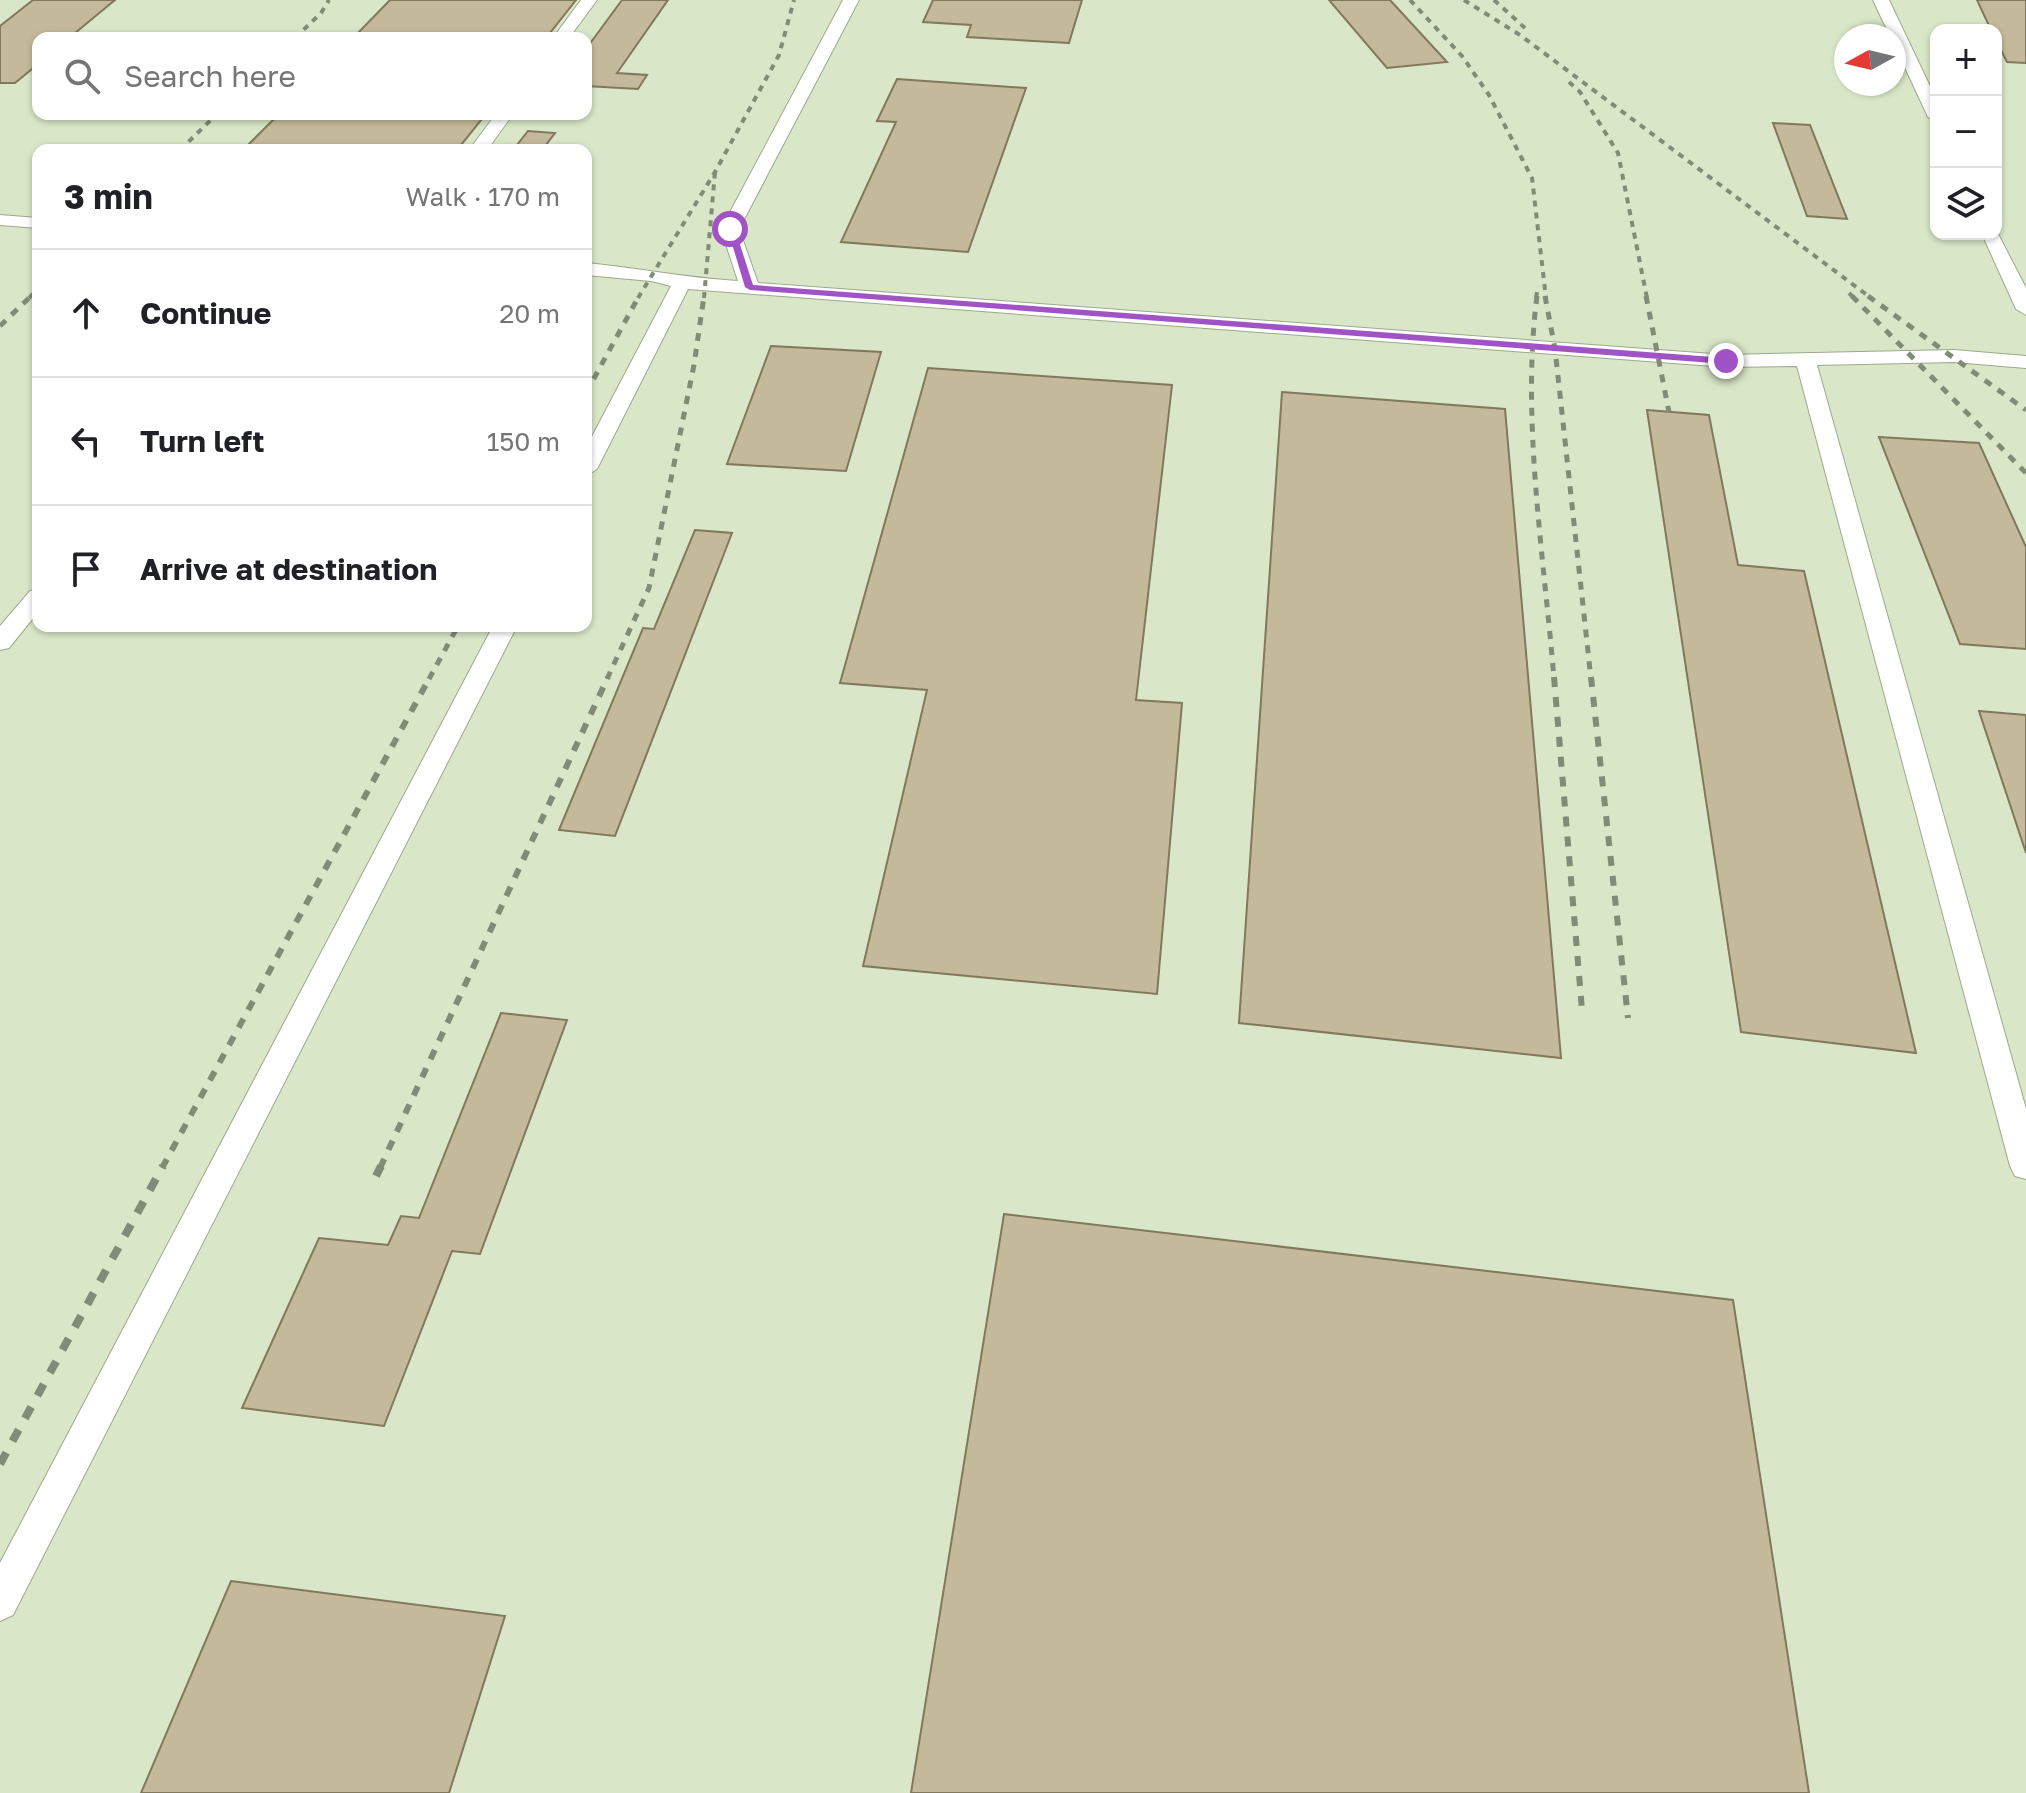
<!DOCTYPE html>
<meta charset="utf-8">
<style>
body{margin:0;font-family:"Golos Text",sans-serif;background:#f6f6f6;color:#202124}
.controls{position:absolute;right:24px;top:24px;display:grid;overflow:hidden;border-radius:16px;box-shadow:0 2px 6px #0004}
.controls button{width:72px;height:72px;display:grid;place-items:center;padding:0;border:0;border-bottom:2px solid #e0e0e0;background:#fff;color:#202124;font:40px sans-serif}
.compass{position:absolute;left:1834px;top:24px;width:72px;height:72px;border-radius:50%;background:#fff;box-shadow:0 2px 6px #0004;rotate:262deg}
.stop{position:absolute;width:24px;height:24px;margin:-18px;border:6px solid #9f53c5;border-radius:50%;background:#fff}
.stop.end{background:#9f53c5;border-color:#fff;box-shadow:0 2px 8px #0008}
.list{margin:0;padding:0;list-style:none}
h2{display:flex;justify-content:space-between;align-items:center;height:104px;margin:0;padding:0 32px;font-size:34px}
h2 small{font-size:26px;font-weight:400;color:#757577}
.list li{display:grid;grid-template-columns:52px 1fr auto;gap:24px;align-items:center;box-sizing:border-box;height:128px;padding:0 32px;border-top:2px solid #e0e0e0}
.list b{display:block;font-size:30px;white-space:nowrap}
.list em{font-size:26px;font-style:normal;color:#757577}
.icon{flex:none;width:44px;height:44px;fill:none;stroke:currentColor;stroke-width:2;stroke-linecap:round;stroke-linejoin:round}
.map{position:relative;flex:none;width:2026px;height:1793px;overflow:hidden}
.search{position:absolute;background:#fff;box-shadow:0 2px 6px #0004;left:32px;top:32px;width:560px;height:88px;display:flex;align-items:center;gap:20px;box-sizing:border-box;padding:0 28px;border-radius:16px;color:#757577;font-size:30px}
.panel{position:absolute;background:#fff;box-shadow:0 2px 6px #0004;left:32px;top:144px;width:560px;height:488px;border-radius:16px}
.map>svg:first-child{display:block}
</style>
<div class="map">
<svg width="2026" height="1793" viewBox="0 0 2026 1793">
<rect width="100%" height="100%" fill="#d9e6c7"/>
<g fill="#c4ba9b" stroke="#82785c" stroke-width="2">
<path d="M 33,0 L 115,0 L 69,38 L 38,38 L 38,64 L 15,83 L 0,83 L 0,26 Z"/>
<path d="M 390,0 L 576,0 L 546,38 L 353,38 Z"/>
<path d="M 622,0 L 668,0 L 617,73 L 647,75 L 638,89 L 586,86 L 586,49 Z"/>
<path d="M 933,0 L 1082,0 L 1069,43 L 967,37 L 971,25 L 923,22 Z"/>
<path d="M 1329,0 L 1390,0 L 1447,62 L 1387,68 Z"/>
<path d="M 1977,0 L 2026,0 L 2026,63 L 2007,62 L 1996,40 L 1996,30 L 1991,30 Z"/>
<path d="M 897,79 L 1026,88 L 968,252 L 841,242 L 896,122 L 877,121 Z"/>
<path d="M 279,114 L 486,114 L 457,150 L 243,150 Z"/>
<path d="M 1773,123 L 1810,125 L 1847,219 L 1807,216 Z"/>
<path d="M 528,131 L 555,133 L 542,150 L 513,150 Z"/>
<path d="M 771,346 L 881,352 L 846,471 L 727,464 Z"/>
<path d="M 928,368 L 1172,385 L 1136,700 L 1182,703 L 1157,994 L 863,966 L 927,690 L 840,683 Z"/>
<path d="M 1282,392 L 1505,409 L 1561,1058 L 1239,1023 Z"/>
<path d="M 1647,410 L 1709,415 L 1738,565 L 1804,571 L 1916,1053 L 1741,1032 Z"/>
<path d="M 1879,437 L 1979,443 L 2026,547 L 2026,649 L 1960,644 Z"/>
<path d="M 695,530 L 732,533 L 615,836 L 559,830 L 643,628 L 654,629 Z"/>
<path d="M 1979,711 L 2026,715 L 2026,853 Z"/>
<path d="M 501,1013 L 567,1020 L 480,1254 L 452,1251 L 384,1426 L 242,1408 L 319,1238 L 388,1245 L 401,1216 L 419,1218 Z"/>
<path d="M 1004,1214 L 1733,1300 L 1809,1793 L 911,1793 Z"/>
<path d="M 231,1581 L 505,1616 L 449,1793 L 141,1793 Z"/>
</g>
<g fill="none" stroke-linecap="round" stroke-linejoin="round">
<defs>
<g id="lane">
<path d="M 581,0 L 597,0 L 569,38 L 553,38 Z"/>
<path d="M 843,0 L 859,0 L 739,229 L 758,283 L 1726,355 L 1954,350 L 2026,356 L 2026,368 L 1954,362 L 1817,365 L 2026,1109 L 2026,1179 L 2015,1176 L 2010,1166 L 1797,366 L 1726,367 L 688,289 L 597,469 L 586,476 L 586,448 L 671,286 L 651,281 L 586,275 L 586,263 C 637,268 687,278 738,281 L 721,229 Z"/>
<path d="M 1873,0 L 1889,0 L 1936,99 L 1936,122 L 1928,117 L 1894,44 L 1894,36 L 1890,36 Z"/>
<path d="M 496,114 L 513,114 L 487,150 L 469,150 Z"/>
<path d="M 0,215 L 38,218 L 38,228 L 0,225 Z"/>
<path d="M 1996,230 L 2026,288 L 2026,315 L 2016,309 L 1982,234 L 1996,234 Z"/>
<path d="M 38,589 L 38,612 L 9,648 L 0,650 L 0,626 L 30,591 Z"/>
<path d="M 493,626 L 517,626 L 13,1615 L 0,1621 L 0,1563 Z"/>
</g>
</defs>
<use href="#lane" stroke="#9da98c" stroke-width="2"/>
<use href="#lane" fill="#fff" fill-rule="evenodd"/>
<g stroke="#828b75" stroke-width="4" stroke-dasharray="6 6" stroke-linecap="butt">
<path d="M 1410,0 L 1462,56 L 1489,95 L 1532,178 L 1546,298"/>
<path d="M 1464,0 L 1520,35 L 1871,298"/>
<path d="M 1494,0 L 1525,28"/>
<path d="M 295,38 L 321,13 L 329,0"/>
<path d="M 1569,82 L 1580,92 L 1618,153 L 1647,298"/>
<path d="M 180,150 L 217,114"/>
<path d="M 1849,293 L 1854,298"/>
<path d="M 29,298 L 38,289"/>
<path d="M 638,298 L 715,172 L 779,55 L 794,0"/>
<path d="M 704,298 L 715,172"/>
<path d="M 1536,298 L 1538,286"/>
</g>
<g stroke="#828b75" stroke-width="5" stroke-dasharray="8 8" stroke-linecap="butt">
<path d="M 1537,296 C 1521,418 1544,556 1554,679"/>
<path d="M 1545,296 L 1555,349 L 1591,679"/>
<path d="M 1646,296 L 1669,412"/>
<path d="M 1852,296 L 2026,473"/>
<path d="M 1868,296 L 2026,410"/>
<path d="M 0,326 L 31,296"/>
<path d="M 586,393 L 639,296"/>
<path d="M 429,679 L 458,626"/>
<path d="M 607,679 L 649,588 L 694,365 L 704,296"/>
</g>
<g stroke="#828b75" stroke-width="6" stroke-dasharray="10 10" stroke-linecap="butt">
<path d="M 1554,677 L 1582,1010"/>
<path d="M 1591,677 L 1628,1018"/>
<path d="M 162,1168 L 430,677"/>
<path d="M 380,1168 L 608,677"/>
</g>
<g stroke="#828b75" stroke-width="8" stroke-dasharray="13 13" stroke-linecap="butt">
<path d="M 376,1176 L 381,1166"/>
<path d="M 0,1464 L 163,1166"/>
</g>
</g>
<path fill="#9f53c5" d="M 727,227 L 735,229 L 753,285 L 1726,358 L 1731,361 L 1726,364 L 750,290 L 745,287 Z"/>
</svg>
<div class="controls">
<button>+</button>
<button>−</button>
<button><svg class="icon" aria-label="layers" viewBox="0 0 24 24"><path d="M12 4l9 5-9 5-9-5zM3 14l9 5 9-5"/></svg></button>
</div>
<svg class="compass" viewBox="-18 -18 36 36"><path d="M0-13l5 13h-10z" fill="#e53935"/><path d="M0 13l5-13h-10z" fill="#757577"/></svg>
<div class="stop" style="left:730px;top:229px"></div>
<div class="stop end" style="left:1726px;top:361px"></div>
<div class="search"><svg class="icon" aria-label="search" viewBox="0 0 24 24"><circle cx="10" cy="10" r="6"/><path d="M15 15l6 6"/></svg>Search here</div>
<section class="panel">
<h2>3 min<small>Walk · 170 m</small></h2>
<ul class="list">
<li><svg class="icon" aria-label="ahead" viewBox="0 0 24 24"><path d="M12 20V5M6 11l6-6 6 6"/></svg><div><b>Continue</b></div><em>20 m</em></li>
<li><svg class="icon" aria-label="left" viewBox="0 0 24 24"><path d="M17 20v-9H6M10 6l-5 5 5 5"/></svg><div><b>Turn left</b></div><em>150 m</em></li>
<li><svg class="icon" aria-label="arrive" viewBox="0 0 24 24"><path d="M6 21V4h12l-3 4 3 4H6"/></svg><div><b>Arrive at destination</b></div></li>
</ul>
</section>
</div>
